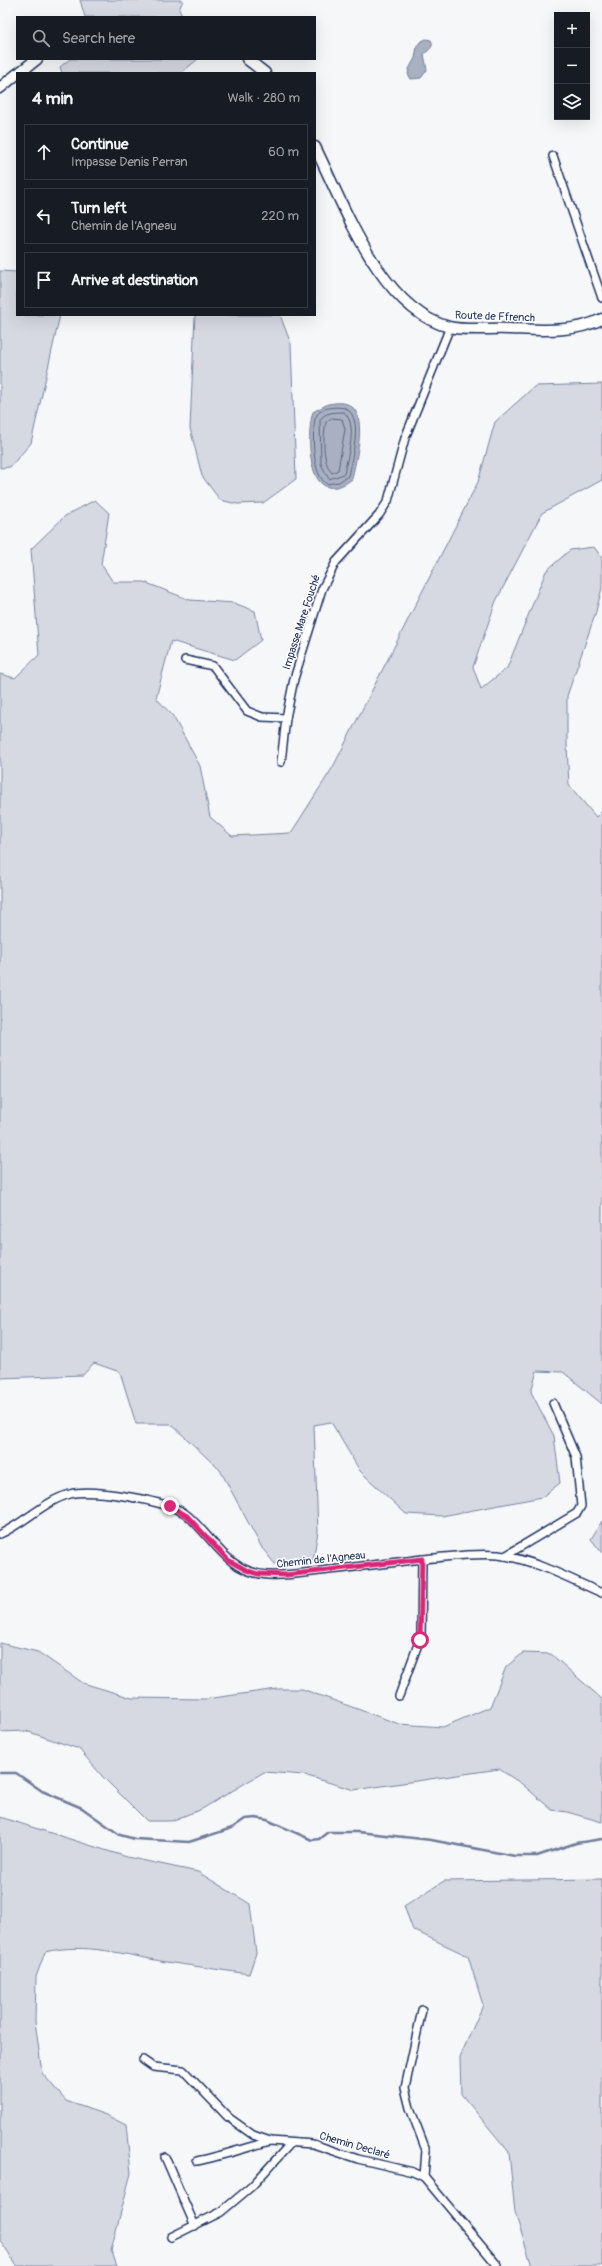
<!DOCTYPE html>
<meta charset="utf-8">
<style>
body{margin:0;font-family:Pangolin,sans-serif;background:#20242c;color:#f1f3f6}
.controls{position:absolute;right:12px;top:12px;display:grid;overflow:hidden;border-radius:0px;box-shadow:0 4px 16px #0002}
.controls button{width:36px;height:36px;display:grid;place-items:center;padding:0;border:0;border-bottom:1px solid #363941;background:#171b24;color:#f1f3f6;font:20px sans-serif}
.stop{position:absolute;width:12px;height:12px;margin:-9px;border:3px solid #db2777;border-radius:50%;background:#fff}
.stop.end{background:#db2777;border-color:#fff;box-shadow:0 1px 4px #0008}
.list{margin:0;padding:0;list-style:none}
h2{display:flex;justify-content:space-between;align-items:center;height:52px;margin:0;padding:0 16px;font-size:17px}
h2 small{font-size:13px;font-weight:400;color:#9ea1a6}
.list li{display:grid;grid-template-columns:26px 1fr auto;gap:12px;align-items:center;box-sizing:border-box;height:56px;margin:0 8px 8px;padding:0 8px;border:1px solid #363941;border-radius:0px}
.list b{display:block;font-size:15px;white-space:nowrap}
.list p{margin:0;font-size:13px;white-space:nowrap;color:#9ea1a6}
.list em{font-size:13px;font-style:normal;color:#9ea1a6}
.icon{flex:none;width:22px;height:22px;fill:none;stroke:currentColor;stroke-width:2;stroke-linecap:round;stroke-linejoin:round}
.map{position:relative;flex:none;width:602px;height:2266px;overflow:hidden}
.search{position:absolute;background:#171b24;box-shadow:0 4px 16px #0002;left:16px;top:16px;width:300px;height:44px;display:flex;align-items:center;gap:10px;box-sizing:border-box;padding:0 14px;border-radius:0px;color:#9ea1a6;font-size:15px}
.panel{position:absolute;background:#171b24;box-shadow:0 4px 16px #0002;left:16px;top:72px;width:300px;height:244px;border-radius:0px}
.map>svg:first-child{display:block}
</style>
<div class="map">
<svg width="602" height="2266" viewBox="0 0 602 2266">
<rect width="100%" height="100%" fill="#f6f7f9"/>
<filter id="ink" filterUnits="userSpaceOnUse"><feTurbulence type="fractalNoise" baseFrequency=".025" numOctaves="2"/><feDisplacementMap in="SourceGraphic" scale="8" xChannelSelector="R" yChannelSelector="G"/><feConvolveMatrix kernelMatrix="1 2 1 2 8 2 1 2 1" color-interpolation-filters="sRGB"/></filter>
<g filter="url(#ink)">
<g fill="#d6d9e2" stroke="#7884a0">
<path d="M 80,0 L 183,0 L 179,10 L 183,17 L 85,17 Z"/>
<path d="M 70,59 L 198,59 L 181,73 L 62,73 L 60,67 Z"/>
<path d="M 0,271 L 17,272 L 17,315 L 60,315 L 31,443 L 10,467 L 0,468 Z"/>
<path d="M 195,315 L 280,315 L 291,344 L 296,479 L 263,503 L 237,504 L 220,500 L 202,476 L 190,428 Z"/>
<path d="M 602,384 L 602,480 L 542,513 L 496,601 L 473,667 L 481,689 L 507,668 L 546,571 L 570,550 L 594,547 L 602,558 L 602,588 L 595,615 L 567,696 L 567,746 L 569,785 L 596,817 L 602,811 L 602,1404 L 563,1372 L 537,1371 L 531,1392 L 554,1436 L 560,1483 L 542,1497 L 442,1516 L 406,1514 L 360,1471 L 331,1422 L 314,1425 L 318,1531 L 313,1561 L 275,1564 L 262,1548 L 220,1470 L 171,1424 L 136,1424 L 120,1372 L 94,1363 L 83,1375 L 0,1378 L 0,674 L 15,678 L 39,655 L 31,549 L 65,516 L 95,500 L 109,513 L 101,564 L 113,582 L 144,582 L 190,600 L 234,603 L 255,611 L 261,640 L 235,660 L 171,641 L 156,698 L 173,716 L 200,766 L 210,817 L 232,836 L 291,833 L 333,767 L 478,482 L 495,422 L 535,386 Z"/>
<path d="M 602,1521 L 602,1553 L 591,1539 Z"/>
<path d="M 0,1643 L 38,1652 L 83,1683 L 132,1698 L 206,1699 L 277,1689 L 302,1689 L 399,1724 L 443,1727 L 490,1707 L 506,1667 L 523,1653 L 551,1654 L 602,1699 L 602,1822 L 567,1812 L 552,1810 L 522,1784 L 499,1769 L 354,1790 L 304,1775 L 264,1772 L 202,1809 L 171,1821 L 147,1821 L 102,1776 L 79,1749 L 26,1731 L 0,1732 Z"/>
<path d="M 0,1817 L 127,1857 L 198,1872 L 250,1904 L 256,1953 L 249,1974 C 221,1970 194,1966 166,1962 C 126,1955 85,1942 45,1952 L 36,1977 L 35,2021 L 42,2073 L 66,2101 L 106,2115 L 126,2125 L 131,2173 L 111,2250 L 117,2266 L 17,2266 L 0,2241 Z"/>
<path d="M 602,1879 L 602,2266 L 532,2266 L 515,2213 L 509,2152 L 461,2094 L 460,2057 L 483,2005 L 468,1956 L 413,1930 L 404,1906 L 444,1881 Z"/>
</g>
<g fill="#a9b0c1" stroke="#707c99">
<path d="M 426,39 L 431,40 C 435,46 429,50 424,54 L 427,70 L 421,78 L 411,79 L 408,74 L 409,69 L 415,58 L 417,46 L 420,42 Z"/>
<path d="M 328,404 C 334,403 341,402 347,404 C 370,412 355,462 352,479 C 347,483 342,486 336,487 C 306,494 307,429 313,412 Z"/>
</g>
<g fill="none" stroke-linecap="round" stroke-linejoin="round">
<g stroke="#546386" stroke-width="1">
<path d="M 345,408 C 365,417 351,459 348,476 L 339,482 L 327,484 C 312,476 312,434 315,419 C 319,407 334,406 345,408 Z"/>
<path d="M 344,412 C 359,425 347,457 344,474 L 329,479 L 321,464 L 320,420 C 324,412 336,412 344,412 Z"/>
<path d="M 332,418 L 342,419 L 345,429 L 338,470 L 332,473 C 322,463 323,435 326,422 Z"/>
</g>
<path stroke="#707c99" stroke-width="2.5" d="M 0,1773 L 16,1773 L 42,1791 L 82,1808 L 120,1835 L 135,1839 L 189,1842 L 232,1828 L 245,1819 L 256,1818 L 267,1820 L 312,1840 L 319,1839 L 328,1832 L 358,1832 L 431,1840 L 515,1856 L 537,1856 L 576,1843 L 602,1839"/>
<defs>
<g id="minor">
<path d="M 553,156 L 602,298"/>
<path d="M 185,660 L 213,666 L 247,711 L 262,717 L 286,718"/>
<path d="M 281,762 L 286,718 L 294,679 L 322,589 L 336,562 L 379,515 L 388,501 L 405,438 L 450,327"/>
<path d="M 0,1534 C 25,1523 44,1501 70,1494 C 92,1488 170,1501 187,1515 C 215,1539 226,1572 268,1575 C 286,1576 303,1573 320,1571 C 358,1567 395,1562 433,1558 C 455,1556 477,1553 498,1555 C 533,1559 570,1579 602,1593"/>
<path d="M 505,1556 L 577,1513 L 581,1506 L 576,1457 L 553,1403"/>
<path d="M 399,1696 L 421,1636 L 422,1559"/>
<path d="M 422,2010 L 405,2088 L 410,2108 L 426,2150 L 424,2177"/>
<path d="M 143,2060 L 153,2067 L 183,2070 L 228,2117 L 253,2135 L 270,2141 L 313,2144 L 358,2159 L 413,2172 L 424,2177 L 498,2266"/>
<path d="M 165,2157 L 195,2226"/>
<path d="M 197,2161 C 222,2156 245,2148 270,2141"/>
<path d="M 171,2237 L 221,2212 L 252,2186 L 291,2143"/>
</g>
<g id="secondary">
<path d="M 247,59 L 265,73"/>
<path d="M 19,73 L 37,59"/>
<path d="M 0,88 L 17,74"/>
<path d="M 315,147 C 344,205 380,309 449,327 C 463,331 493,328 510,329 C 541,330 574,333 602,319"/>
</g>
</defs>
<use href="#minor" stroke="#1b2f5e" stroke-width="10"/>
<use href="#secondary" stroke="#1b2f5e" stroke-width="13"/>
<use href="#minor" stroke="#fff" stroke-width="7"/>
<use href="#secondary" stroke="#fff" stroke-width="10"/>
</g>
</g>
<g fill="none" stroke-linecap="round" stroke-linejoin="round" filter="url(#ink)">
<path stroke="#db2777" stroke-width="5" d="M 170,1506 L 187,1516 L 228,1560 L 246,1570 L 258,1574 L 286,1575 L 422,1559 L 420,1640"/>
</g>
<g text-anchor="middle" stroke-width="3" stroke-linejoin="round" paint-order="stroke">
<g font-size="11" fill="#1b2f5e" stroke="#fff">
<text transform="translate(495 316) rotate(2)" y="4">Route de Ffrench</text>
<text transform="translate(301 622) rotate(-72)" y="4">Impasse Mare Fouché</text>
<text transform="translate(321 1559) rotate(-6)" y="4">Chemin de l’Agneau</text>
<text transform="translate(355 2145) rotate(16)" y="4">Chemin Declaré</text>
</g>
</g>
</svg>
<div class="controls">
<button>+</button>
<button>−</button>
<button><svg class="icon" aria-label="layers" viewBox="0 0 24 24"><path d="M12 4l9 5-9 5-9-5zM3 14l9 5 9-5"/></svg></button>
</div>
<div class="stop" style="left:420px;top:1640px"></div>
<div class="stop end" style="left:170px;top:1506px"></div>
<div class="search"><svg class="icon" aria-label="search" viewBox="0 0 24 24"><circle cx="10" cy="10" r="6"/><path d="M15 15l6 6"/></svg>Search here</div>
<section class="panel">
<h2>4 min<small>Walk · 280 m</small></h2>
<ul class="list">
<li><svg class="icon" aria-label="ahead" viewBox="0 0 24 24"><path d="M12 20V5M6 11l6-6 6 6"/></svg><div><b>Continue</b><p>Impasse Denis Perran</p></div><em>60 m</em></li>
<li><svg class="icon" aria-label="left" viewBox="0 0 24 24"><path d="M17 20v-9H6M10 6l-5 5 5 5"/></svg><div><b>Turn left</b><p>Chemin de l’Agneau</p></div><em>220 m</em></li>
<li><svg class="icon" aria-label="arrive" viewBox="0 0 24 24"><path d="M6 21V4h12l-3 4 3 4H6"/></svg><div><b>Arrive at destination</b></div></li>
</ul>
</section>
</div>
